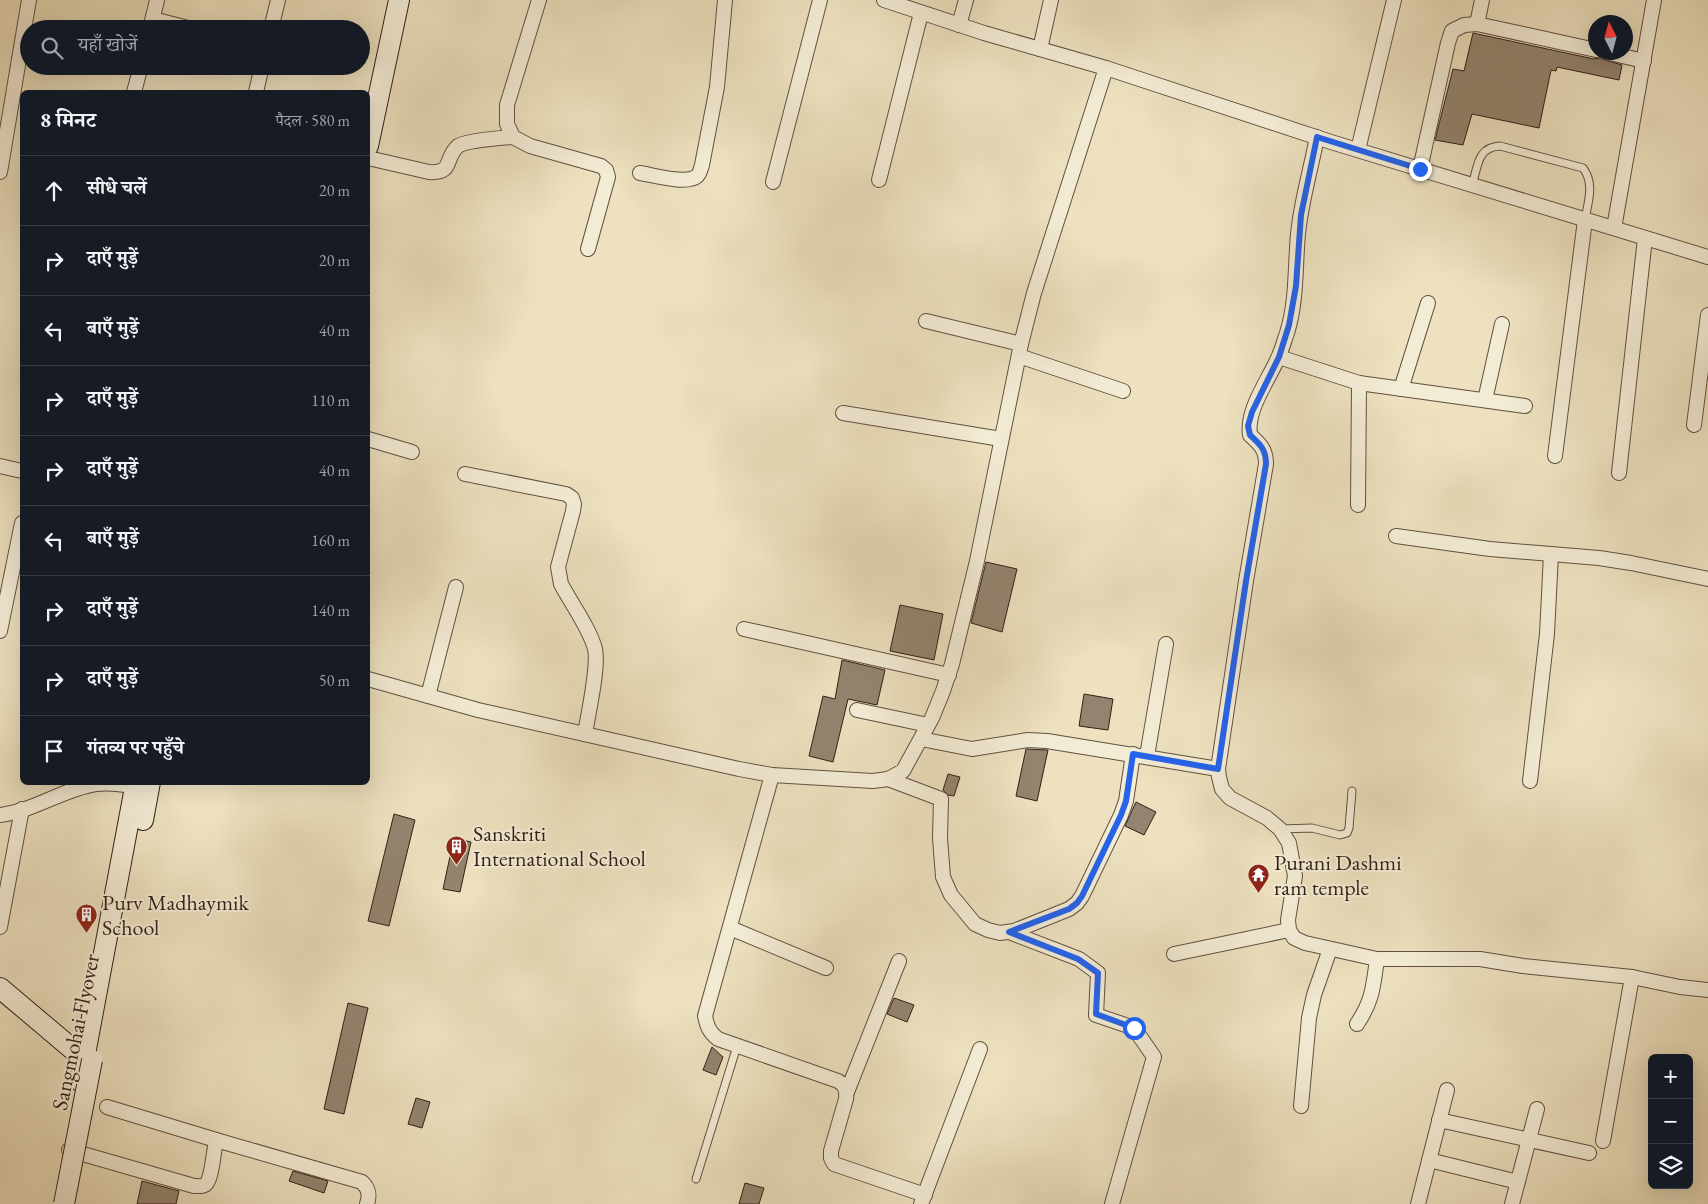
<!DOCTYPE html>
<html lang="hi">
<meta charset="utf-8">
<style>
body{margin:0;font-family:"EB Garamond","Noto Serif Devanagari",serif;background:#242831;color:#f1f3f6}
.controls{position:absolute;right:15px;bottom:15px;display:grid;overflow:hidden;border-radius:8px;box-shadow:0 5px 20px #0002}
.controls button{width:45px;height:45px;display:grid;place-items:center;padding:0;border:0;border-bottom:1px solid #363941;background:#171b24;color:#f1f3f6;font:25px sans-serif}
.compass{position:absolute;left:1588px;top:15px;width:45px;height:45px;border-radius:50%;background:#171b24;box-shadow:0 5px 20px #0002;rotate:354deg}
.stop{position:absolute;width:15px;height:15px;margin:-11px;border:4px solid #2563eb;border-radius:50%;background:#fff}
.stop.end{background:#2563eb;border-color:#fff;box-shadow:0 1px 5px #0008}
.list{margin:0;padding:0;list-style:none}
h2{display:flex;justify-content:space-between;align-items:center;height:65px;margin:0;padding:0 20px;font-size:21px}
h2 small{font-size:16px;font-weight:400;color:#9ea1a6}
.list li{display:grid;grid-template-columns:32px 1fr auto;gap:15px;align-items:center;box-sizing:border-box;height:70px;padding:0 20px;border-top:1px solid #363941}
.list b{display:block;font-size:19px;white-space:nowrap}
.list em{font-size:16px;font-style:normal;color:#9ea1a6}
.icon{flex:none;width:28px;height:28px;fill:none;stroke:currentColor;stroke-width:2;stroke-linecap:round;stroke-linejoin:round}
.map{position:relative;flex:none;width:1708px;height:1204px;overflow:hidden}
.search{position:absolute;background:#171b24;box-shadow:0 5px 20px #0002;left:20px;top:20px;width:350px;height:55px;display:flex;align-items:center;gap:12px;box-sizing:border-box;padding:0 18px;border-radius:28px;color:#9ea1a6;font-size:19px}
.panel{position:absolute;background:#171b24;box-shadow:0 5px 20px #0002;left:20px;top:90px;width:350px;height:695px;border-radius:8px}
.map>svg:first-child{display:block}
</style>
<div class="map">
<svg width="1708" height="1204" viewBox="0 0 1708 1204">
<rect width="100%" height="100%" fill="#ede1bf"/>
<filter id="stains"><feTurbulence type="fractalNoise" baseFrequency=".004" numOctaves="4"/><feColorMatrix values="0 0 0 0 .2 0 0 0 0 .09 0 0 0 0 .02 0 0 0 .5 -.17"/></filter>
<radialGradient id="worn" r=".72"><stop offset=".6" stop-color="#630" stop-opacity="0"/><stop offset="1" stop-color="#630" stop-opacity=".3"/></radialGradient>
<g fill="#93846f" stroke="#321f18">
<path d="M 1473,33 L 1594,59 L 1599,58 L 1622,65 L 1619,80 L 1557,67 L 1556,71 L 1551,70 L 1539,128 L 1472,114 L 1463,145 L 1435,140 L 1453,69 L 1464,71 Z"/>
<path d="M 986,562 L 1017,569 L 1002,632 L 971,623 Z"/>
<path d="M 900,605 L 943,614 L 934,660 L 890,651 Z"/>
<path d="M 842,660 L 885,670 L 877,705 L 848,699 L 833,762 L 809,756 L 823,696 L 835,699 Z"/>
<path d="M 1084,694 L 1113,699 L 1108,730 L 1079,726 Z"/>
<path d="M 1026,749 L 1048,750 L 1037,801 L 1016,796 Z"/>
<path d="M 948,774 L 960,777 L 954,796 L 948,795 L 943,790 Z"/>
<path d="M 1136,802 L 1156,812 L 1144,835 L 1125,826 Z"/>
<path d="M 394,814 L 415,820 L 389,926 L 368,921 Z"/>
<path d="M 454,838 L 471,842 L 460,892 L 443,889 Z"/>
<path d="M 894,998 L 914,1005 L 907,1022 L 887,1014 Z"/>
<path d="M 348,1003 L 368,1008 L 344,1114 L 324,1109 Z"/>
<path d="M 712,1047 L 723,1057 L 716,1075 L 703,1070 Z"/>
<path d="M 416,1098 L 430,1102 L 422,1128 L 408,1124 Z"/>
<path d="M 293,1171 L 328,1181 L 324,1193 L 289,1181 Z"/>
<path d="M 142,1181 L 179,1191 L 176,1204 L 137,1204 Z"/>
<path d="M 745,1183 L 764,1188 L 759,1204 L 739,1204 Z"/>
</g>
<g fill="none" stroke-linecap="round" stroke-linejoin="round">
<defs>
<g id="lane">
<path d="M 1472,185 C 1478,167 1477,147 1500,146 L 1583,168 C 1595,184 1588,201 1585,220"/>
<path d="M 1280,829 L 1312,828 L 1340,835 L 1347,833 L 1349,828 L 1352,791"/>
<path d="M 696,1179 L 737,1046"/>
</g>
<g id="street">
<path d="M 539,0 L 507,105 L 507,124 L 513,137 L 530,146 L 601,166 L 606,170 L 608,177 L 588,249"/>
<path d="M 884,0 L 984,33 L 1106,68 L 1331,142 L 1708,257"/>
<path d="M 153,19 L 192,29"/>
<path d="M 1477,24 L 1482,0"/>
<path d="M 959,25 L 966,0"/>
<path d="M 150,29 L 157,0"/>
<path d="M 271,29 L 278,0"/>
<path d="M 1040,49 L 1051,0"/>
<path d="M 1605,52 L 1644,61"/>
<path d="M 134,92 L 141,66"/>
<path d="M 256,92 L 262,66"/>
<path d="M 1317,137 C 1311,169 1301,202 1298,234 C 1295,267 1297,301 1287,333 C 1284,341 1282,350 1278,358 C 1268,381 1246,410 1250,435 C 1261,445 1266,450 1266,464 L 1246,581 L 1218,769 L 1219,777 L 1222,789 L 1230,798 L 1267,818 L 1280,829 L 1289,843 L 1295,876 L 1288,920 L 1289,930 L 1294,938 L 1305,943 L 1377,959 L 1480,959 L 1523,966 L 1632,977 L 1680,987 L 1708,990"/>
<path d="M 1358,150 L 1394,0"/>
<path d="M 368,158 L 429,172 C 454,174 444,158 458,146 C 467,140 501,138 513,137"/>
<path d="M 1420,169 L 1448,43 L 1452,31 L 1464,25 L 1477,24 L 1596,50"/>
<path d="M 0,172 L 29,0"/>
<path d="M 640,173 C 653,175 687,185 697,176 C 700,174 701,168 702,165 L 717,87 L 725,0"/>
<path d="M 879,180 L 921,13"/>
<path d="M 773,182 L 820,0"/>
<path d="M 1614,228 L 1654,0"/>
<path d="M 926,321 L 1021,344"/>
<path d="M 1019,356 L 1123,391"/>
<path d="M 1279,357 L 1359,383 L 1525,406"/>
<path d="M 1401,389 L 1428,303"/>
<path d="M 1485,400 L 1502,324"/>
<path d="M 843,413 L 1001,439"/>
<path d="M 1694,425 L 1708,315"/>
<path d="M 368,439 L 412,452"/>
<path d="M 1555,456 L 1585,220"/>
<path d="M 0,466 L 22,471"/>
<path d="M 1619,473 L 1645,238"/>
<path d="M 465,474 L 566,494 L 572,498 L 574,504 L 573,511 L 558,567 L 561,584 C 571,603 590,629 595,649 C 599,667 588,714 585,734"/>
<path d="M 1358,505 L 1359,383"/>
<path d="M 1396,536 L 1490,549 L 1599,558 L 1631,563 L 1708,579"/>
<path d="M 744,629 L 949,675"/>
<path d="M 0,631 L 22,523"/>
<path d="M 368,679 L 478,710 L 739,769 L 772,775 L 873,781 L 888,779 L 903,771 L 932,718 L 943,691 L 952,664 L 977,561 L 1021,344 L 1034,293 L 1106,68"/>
<path d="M 428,696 L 456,587"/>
<path d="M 857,710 L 928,725"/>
<path d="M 921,739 L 972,749 L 1028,740 L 1047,741 L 1218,769"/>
<path d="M 1147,756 L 1166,644"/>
<path d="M 772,775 L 705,1016 C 707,1026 709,1032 718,1039 L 838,1081 C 845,1085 847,1090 846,1099 L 831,1151 L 831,1158 L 834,1164 L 925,1195"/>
<path d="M 888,779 L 941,799 L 940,838 L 943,877 L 951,895 L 975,924 L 988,930 L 1000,933 L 1014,931 L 1069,909 L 1077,903 L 1082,896 L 1121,815 L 1126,801 L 1133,754"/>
<path d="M 1530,781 L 1547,634 L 1551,554"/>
<path d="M 0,815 C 34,811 63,789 96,784 C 109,782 122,785 135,786"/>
<path d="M 0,927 L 22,809"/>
<path d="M 730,928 L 826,968"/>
<path d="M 1009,932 L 1079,959 L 1098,973 L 1096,1015 L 1134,1028 L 1154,1057 L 1112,1204"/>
<path d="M 1174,954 L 1289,930"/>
<path d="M 1357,1024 C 1373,1000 1373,987 1377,959"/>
<path d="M 847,1092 L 899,961"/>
<path d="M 1301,1106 L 1309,1018 L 1314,995 L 1330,949"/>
<path d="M 107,1107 L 216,1140"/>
<path d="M 1439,1120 L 1589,1153"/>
<path d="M 1603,1141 L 1632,977"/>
<path d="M 69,1150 L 194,1186 C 198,1186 203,1187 206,1184 C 212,1178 214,1149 216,1140 L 362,1182 C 369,1189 370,1195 367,1204"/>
<path d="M 1429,1160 L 1518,1182"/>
<path d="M 921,1204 L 980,1049"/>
<path d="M 1418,1204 L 1447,1090"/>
<path d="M 1512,1204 L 1537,1109"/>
</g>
<g id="secondary">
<path d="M 368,146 L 399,0"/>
<path d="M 143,820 L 150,782"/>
<path d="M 0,988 L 83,1058"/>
<path d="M 80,1081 L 136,782"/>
</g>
</defs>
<use href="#lane" stroke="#615042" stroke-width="9"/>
<use href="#street" stroke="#615042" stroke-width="16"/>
<use href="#secondary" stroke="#321f18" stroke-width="22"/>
<use href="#lane" stroke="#f3ecd5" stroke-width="7"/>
<use href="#street" stroke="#f3ecd5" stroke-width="14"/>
<use href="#secondary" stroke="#f3ecd5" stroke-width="20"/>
<defs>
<path id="secondary-bridge" d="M 64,1204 L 92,1060"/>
</defs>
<use href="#secondary-bridge" stroke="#321f18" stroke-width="22" stroke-linecap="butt"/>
<use href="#secondary-bridge" stroke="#f3ecd5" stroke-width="20"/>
</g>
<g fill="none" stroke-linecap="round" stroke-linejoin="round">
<path stroke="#2563eb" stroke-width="6" d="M 1134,1028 L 1096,1014 L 1098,973 L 1078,959 L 1009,932 L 1069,909 L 1077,903 L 1082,896 L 1121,815 L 1126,801 L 1133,754 L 1218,769 L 1246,581 L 1266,464 C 1266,450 1261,445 1250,435 L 1248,426 L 1252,412 L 1279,357 L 1289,325 L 1296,286 L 1301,215 L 1317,137 L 1420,169"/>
</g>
<defs>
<symbol id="building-pin" viewBox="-11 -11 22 30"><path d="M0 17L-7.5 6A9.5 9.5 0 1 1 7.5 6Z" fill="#8f2418" stroke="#f3ecd5"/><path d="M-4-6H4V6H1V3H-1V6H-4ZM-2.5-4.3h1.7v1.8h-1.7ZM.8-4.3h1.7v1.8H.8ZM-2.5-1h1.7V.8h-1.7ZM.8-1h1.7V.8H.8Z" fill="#fff"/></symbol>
<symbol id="temple-pin" viewBox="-11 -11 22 30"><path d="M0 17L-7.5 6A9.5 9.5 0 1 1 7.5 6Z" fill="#8f2418" stroke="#f3ecd5"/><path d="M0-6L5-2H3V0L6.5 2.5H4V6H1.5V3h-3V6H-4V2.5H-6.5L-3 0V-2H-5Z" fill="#fff"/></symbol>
</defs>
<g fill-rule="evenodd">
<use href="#building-pin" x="444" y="834" width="25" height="34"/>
<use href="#temple-pin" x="1246" y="862" width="25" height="34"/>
<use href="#building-pin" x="74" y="902" width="25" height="34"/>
</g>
<g text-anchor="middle" stroke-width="4" stroke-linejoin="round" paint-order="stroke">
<g font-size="22" fill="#321f18" stroke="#f3ecd5" text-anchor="start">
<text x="473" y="841">Sanskriti<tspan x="473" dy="25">International School</tspan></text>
<text x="1274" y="870">Purani Dashmi<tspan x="1274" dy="25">ram temple</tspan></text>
<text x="102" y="910">Purv Madhaymik<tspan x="102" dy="25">School</tspan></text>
</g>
<g font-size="22" fill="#321f18" stroke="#f3ecd5">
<text transform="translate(75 1032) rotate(-78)" y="8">Sangmohai Flyover</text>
</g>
</g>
<rect width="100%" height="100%" filter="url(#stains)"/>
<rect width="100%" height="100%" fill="url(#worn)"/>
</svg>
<div class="controls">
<button>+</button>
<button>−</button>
<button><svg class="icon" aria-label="layers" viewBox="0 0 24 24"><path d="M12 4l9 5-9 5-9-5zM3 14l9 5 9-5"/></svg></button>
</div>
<svg class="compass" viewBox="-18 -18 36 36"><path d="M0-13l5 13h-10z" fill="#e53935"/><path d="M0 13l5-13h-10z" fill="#9ea1a6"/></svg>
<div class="stop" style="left:1134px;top:1028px"></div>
<div class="stop end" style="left:1420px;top:169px"></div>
<div class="search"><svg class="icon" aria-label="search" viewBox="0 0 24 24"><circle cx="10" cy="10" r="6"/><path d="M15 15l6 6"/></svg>यहाँ खोजें</div>
<section class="panel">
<h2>8 मिनट<small>पैदल · 580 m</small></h2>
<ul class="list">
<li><svg class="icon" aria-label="ahead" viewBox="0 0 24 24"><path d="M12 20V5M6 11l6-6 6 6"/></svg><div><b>सीधे चलें</b></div><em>20 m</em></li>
<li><svg class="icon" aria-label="right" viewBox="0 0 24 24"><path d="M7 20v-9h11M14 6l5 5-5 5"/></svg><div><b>दाएँ मुड़ें</b></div><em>20 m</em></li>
<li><svg class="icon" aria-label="left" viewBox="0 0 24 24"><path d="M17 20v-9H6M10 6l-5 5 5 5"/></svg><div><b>बाएँ मुड़ें</b></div><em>40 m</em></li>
<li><svg class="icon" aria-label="right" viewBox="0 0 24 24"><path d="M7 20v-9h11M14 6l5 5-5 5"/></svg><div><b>दाएँ मुड़ें</b></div><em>110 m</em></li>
<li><svg class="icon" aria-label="right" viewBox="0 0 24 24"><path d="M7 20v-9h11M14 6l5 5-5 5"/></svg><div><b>दाएँ मुड़ें</b></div><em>40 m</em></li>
<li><svg class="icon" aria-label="left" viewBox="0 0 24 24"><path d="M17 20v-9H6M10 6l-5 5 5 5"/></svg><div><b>बाएँ मुड़ें</b></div><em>160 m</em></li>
<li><svg class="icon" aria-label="right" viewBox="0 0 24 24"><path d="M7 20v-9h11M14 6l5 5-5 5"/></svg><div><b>दाएँ मुड़ें</b></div><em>140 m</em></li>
<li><svg class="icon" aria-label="right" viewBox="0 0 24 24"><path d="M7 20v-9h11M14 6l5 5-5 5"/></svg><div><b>दाएँ मुड़ें</b></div><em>50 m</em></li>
<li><svg class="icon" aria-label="arrive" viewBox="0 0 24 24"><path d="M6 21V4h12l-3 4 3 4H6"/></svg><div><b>गंतव्य पर पहुँचे</b></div></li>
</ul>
</section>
</div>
